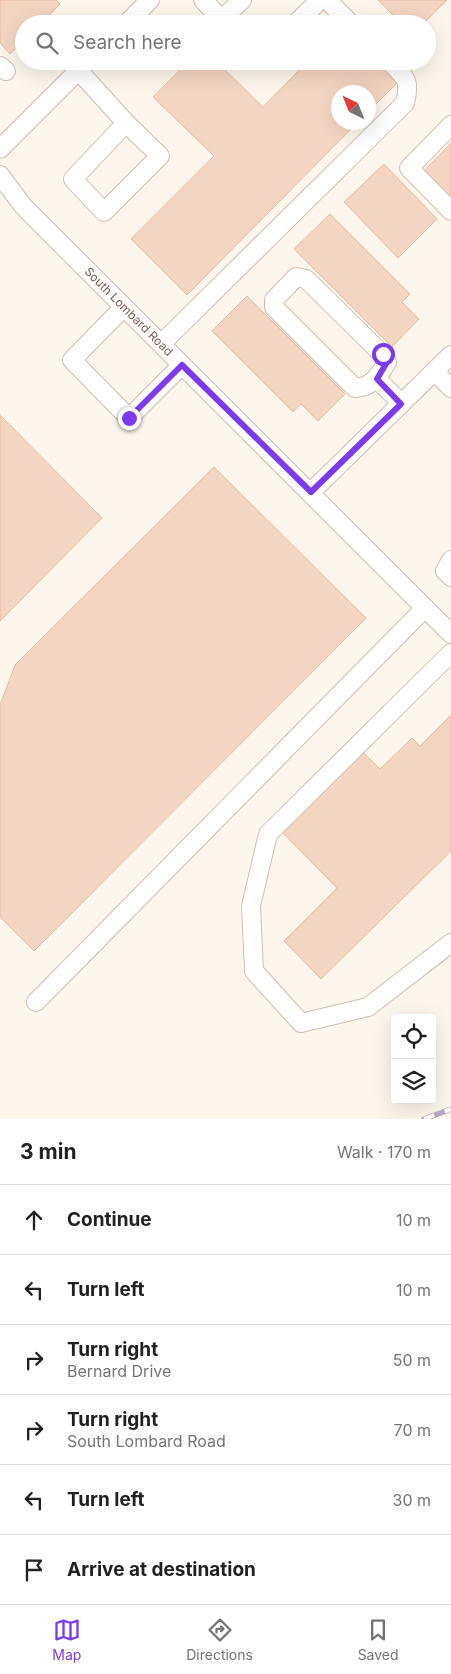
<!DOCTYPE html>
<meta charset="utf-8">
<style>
body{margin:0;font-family:Inter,sans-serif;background:#f2f2f2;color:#202124}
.controls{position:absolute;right:15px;bottom:15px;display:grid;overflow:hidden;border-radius:5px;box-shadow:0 5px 20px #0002}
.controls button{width:45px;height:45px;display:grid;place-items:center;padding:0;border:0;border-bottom:1px solid #e0e0e0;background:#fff;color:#202124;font:25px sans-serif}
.compass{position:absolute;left:331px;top:85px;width:45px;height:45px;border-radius:50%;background:#fff;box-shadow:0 5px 20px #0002;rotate:317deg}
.stop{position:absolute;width:15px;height:15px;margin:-11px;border:4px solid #7c3aed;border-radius:50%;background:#fff}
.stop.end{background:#7c3aed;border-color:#fff;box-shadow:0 1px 5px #0008}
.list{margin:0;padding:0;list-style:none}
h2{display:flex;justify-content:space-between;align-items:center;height:65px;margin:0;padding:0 20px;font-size:21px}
h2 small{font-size:16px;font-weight:400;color:#757577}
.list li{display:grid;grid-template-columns:32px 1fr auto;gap:15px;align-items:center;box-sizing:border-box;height:70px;padding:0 20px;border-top:1px solid #e0e0e0}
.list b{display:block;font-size:19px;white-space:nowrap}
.list p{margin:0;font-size:16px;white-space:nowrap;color:#757577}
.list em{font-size:16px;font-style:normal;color:#757577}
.icon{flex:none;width:28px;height:28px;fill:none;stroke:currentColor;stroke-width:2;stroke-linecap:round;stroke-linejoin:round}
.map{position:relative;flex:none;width:451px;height:1119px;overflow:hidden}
.search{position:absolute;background:#fff;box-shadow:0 5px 20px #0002;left:15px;right:15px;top:15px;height:55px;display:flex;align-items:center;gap:12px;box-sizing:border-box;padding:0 18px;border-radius:28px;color:#757577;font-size:19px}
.sheet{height:485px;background:#fff}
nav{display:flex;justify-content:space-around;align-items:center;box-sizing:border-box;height:70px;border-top:1px solid #e0e0e0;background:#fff;font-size:14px;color:#757577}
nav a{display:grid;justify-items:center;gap:2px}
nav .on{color:#7c3aed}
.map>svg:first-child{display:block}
</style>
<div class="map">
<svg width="451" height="1119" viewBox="0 0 451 1119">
<rect width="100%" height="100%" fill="#fdf6ec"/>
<g fill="#f3d5c3" stroke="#e6bba3">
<path d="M 0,0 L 56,0 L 60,4 L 41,24 L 24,24 L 24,40 L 10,54 L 0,43 Z"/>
<path d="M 378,0 L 447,0 L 423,24 L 402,24 Z"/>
<path d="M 189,61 L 216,61 L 263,107 L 308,61 L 380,61 L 399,81 L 368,112 L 368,92 L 338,92 L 338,122 L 358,122 L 187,295 L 131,239 L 214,156 L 153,97 Z"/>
<path d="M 451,143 L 451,202 L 422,173 Z"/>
<path d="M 384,164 L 437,219 L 398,258 L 344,202 Z"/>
<path d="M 330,214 L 410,294 L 402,302 L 419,319 L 392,347 L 294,249 Z"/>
<path d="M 247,296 L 345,394 L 318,421 L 301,404 L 293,412 L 212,331 Z"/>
<path d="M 0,415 L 102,518 L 0,621 Z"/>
<path d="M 214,467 L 366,618 L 34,951 L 0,917 L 0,705 L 15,665 Z"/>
<path d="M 451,715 L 451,851 L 321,979 L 284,941 L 337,888 L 278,828 L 359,748 L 380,769 L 412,738 L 420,746 Z"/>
</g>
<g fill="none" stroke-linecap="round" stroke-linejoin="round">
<defs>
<g id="minor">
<path d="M 203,0 L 226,24"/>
<path d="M 327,0 L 351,24"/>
<path d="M 222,19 L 242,0"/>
<path d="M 126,24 L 150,0"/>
<path d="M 295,24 L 320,0"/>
<path d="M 0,66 L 6,71"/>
<path d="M 79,71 L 126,123 L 73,179 L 104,212 L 160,156 L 126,123"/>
<path d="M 451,125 L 409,168 L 451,211"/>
<path d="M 0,149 L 88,61"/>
<path id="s1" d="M 0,175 L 23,206 L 451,634"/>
<path d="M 296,277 L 306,279 L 383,355 L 387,362 C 379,376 372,387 355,388 L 274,307 L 274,300 Z"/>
<path d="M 124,307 L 72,360 L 129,418 L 182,365"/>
<path d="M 161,344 L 405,103 C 411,79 405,77 389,61"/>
<path d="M 434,371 L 451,388"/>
<path d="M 377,379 L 401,403"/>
<path d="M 311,492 L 451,355"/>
<path d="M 451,560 L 445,571 L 451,577"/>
<path d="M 451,653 L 268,834 L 251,906 L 254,971 L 301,1023 L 368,1007 L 451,943"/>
<path d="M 36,1002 L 425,608"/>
</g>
</defs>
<use href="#minor" stroke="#d1beb0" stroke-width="20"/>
<use href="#minor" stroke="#fff" stroke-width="18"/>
<defs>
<path id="rail" d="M 424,1119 L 451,1109"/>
</defs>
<use href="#rail" stroke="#b9a8c9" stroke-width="5.5"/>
<use href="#rail" stroke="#fffaf3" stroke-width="4" stroke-dasharray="11" stroke-linecap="butt"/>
</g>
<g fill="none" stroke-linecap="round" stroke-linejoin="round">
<path stroke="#7c3aed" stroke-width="6" d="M 129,418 L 182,365 L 311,492 L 401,404 L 377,379 L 387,362 L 383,354"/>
</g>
<g text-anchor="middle" stroke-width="4" stroke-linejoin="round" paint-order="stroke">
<g font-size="12" fill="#7a5c4d" stroke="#fffaf3">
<text dy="4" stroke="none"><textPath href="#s1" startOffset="188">South Lombard Road</textPath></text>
</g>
</g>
</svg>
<div class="controls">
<button><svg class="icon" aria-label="locate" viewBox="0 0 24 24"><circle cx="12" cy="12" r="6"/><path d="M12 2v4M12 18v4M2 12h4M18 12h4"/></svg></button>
<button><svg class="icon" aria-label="layers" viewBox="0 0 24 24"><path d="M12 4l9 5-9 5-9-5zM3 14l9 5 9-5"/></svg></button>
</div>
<svg class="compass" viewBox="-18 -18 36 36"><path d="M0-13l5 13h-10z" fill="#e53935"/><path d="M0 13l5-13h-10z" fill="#757577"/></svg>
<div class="stop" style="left:383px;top:354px"></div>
<div class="stop end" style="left:129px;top:418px"></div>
<div class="search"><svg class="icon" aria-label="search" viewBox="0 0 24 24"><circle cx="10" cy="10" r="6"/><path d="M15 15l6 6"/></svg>Search here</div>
</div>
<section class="sheet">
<h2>3 min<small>Walk · 170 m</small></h2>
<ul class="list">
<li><svg class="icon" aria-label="ahead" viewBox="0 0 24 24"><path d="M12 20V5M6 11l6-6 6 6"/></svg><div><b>Continue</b></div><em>10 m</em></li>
<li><svg class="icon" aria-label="left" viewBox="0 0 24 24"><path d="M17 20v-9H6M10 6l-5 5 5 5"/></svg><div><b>Turn left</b></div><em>10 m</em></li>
<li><svg class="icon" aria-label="right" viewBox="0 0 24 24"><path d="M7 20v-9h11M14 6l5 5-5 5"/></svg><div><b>Turn right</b><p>Bernard Drive</p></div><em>50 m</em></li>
<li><svg class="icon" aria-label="right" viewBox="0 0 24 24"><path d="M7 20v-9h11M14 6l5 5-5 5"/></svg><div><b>Turn right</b><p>South Lombard Road</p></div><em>70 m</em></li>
<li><svg class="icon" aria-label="left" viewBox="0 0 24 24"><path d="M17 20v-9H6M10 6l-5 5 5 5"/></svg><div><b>Turn left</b></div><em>30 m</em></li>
<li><svg class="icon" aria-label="arrive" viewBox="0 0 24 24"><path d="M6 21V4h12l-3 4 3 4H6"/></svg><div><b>Arrive at destination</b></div></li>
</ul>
</section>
<nav>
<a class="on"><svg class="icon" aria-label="map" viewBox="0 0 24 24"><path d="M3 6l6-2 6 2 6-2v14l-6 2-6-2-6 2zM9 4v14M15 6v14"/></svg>Map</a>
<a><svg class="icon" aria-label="directions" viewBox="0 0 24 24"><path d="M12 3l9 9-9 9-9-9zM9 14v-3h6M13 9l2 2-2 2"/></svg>Directions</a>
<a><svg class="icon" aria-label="saved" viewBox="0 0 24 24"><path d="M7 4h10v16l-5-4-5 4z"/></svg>Saved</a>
</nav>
